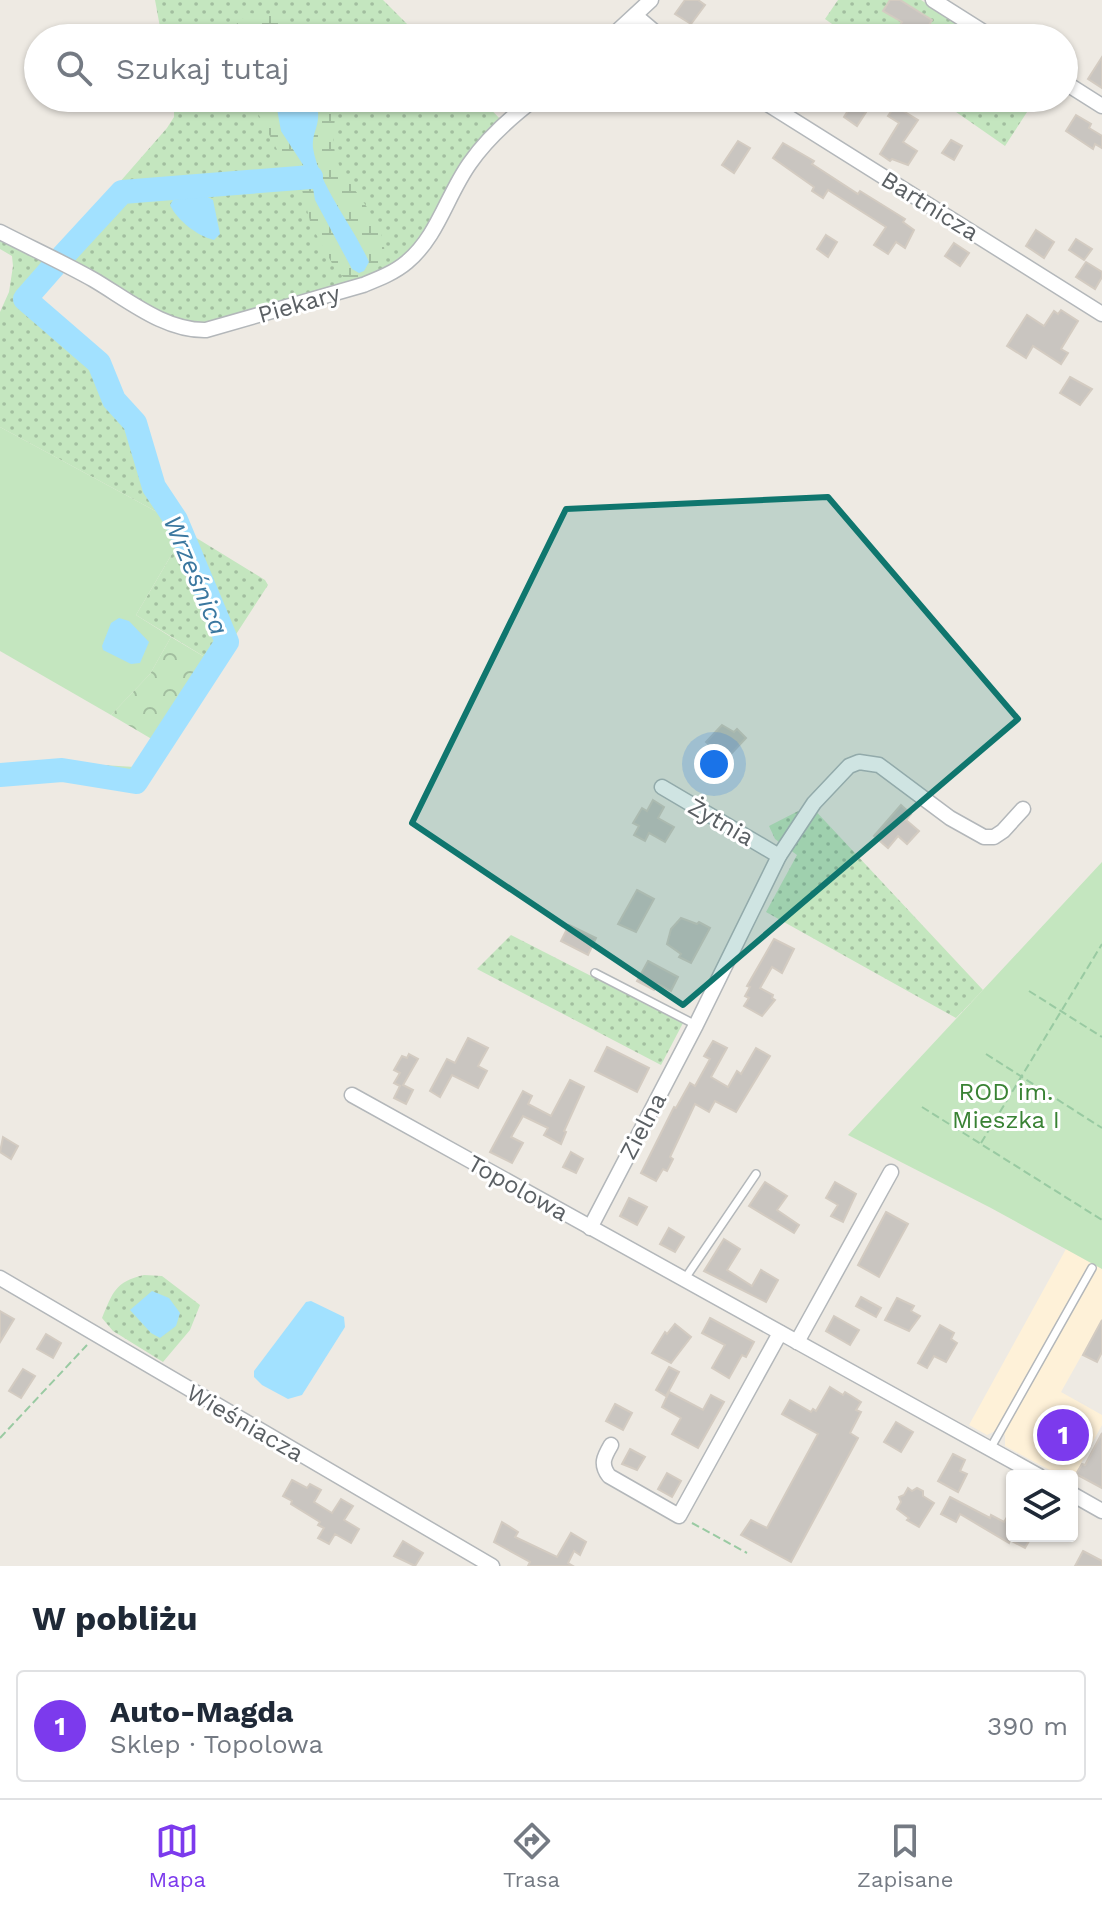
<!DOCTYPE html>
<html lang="pl">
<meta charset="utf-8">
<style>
body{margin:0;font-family:"Work Sans",sans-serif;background:#f2f2f3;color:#1f2937}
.controls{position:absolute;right:24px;bottom:24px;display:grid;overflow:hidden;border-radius:8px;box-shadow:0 2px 6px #0004}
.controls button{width:72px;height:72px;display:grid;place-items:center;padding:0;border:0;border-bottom:2px solid #e0e1e3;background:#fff;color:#1f2937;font:40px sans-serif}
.you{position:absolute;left:714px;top:764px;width:28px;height:28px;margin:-20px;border:6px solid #fff;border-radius:50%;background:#1a73e8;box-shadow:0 0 0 12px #1a73e833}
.badge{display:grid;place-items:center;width:52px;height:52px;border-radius:50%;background:#7c3aed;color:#fff;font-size:26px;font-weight:700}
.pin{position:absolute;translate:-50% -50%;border:4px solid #fff;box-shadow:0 2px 8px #0006}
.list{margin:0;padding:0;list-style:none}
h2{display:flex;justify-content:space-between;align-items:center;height:104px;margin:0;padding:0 32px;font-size:34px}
h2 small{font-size:26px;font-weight:400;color:#747a83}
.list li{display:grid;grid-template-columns:52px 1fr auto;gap:24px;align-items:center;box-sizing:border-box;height:112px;margin:0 16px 16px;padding:0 16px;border:2px solid #e0e1e3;border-radius:8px}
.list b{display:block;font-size:30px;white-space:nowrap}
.list p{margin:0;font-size:26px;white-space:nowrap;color:#747a83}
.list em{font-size:26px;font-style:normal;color:#747a83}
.icon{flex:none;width:44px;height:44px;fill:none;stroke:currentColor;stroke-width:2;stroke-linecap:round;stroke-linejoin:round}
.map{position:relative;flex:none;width:1102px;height:1566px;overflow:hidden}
.search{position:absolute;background:#fff;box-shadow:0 2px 6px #0004;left:24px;right:24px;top:24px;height:88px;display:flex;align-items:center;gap:20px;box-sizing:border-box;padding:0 28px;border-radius:44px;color:#747a83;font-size:30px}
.sheet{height:232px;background:#fff}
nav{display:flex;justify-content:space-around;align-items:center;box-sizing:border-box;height:112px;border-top:2px solid #e0e1e3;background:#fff;font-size:22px;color:#747a83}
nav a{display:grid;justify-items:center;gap:4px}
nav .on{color:#7c3aed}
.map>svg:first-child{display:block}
</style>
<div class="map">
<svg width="1102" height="1566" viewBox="0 0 1102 1566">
<defs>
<pattern id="grass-dots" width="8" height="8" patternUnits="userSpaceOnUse" patternTransform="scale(2)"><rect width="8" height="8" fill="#c4e6bf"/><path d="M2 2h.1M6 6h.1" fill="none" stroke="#a2be9f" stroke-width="1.8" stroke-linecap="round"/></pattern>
<pattern id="forest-crowns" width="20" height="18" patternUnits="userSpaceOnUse" patternTransform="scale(2)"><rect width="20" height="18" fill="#c4e6bf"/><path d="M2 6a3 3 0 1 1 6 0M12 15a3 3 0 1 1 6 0" fill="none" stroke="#a2be9f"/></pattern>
<pattern id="wetland-marsh" width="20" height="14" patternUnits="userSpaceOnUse" patternTransform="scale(2)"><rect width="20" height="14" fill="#c4e6bf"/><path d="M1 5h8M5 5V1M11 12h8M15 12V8" fill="none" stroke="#a2be9f"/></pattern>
</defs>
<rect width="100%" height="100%" fill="#eeeae3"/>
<path fill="#fef1d8" d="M 1066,1249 L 1102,1269 L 1102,1319 L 1061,1392 L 1102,1415 L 1102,1425 L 1072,1480 L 1072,1476 L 1061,1476 L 1005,1446 L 1005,1435 L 997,1430 L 987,1435 L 969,1425 Z"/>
<g fill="url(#grass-dots)">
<path d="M 155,0 L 383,0 L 421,38 L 162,38 Z"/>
<path d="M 838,0 L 921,0 L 981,38 L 852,38 L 825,19 Z"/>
<path d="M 174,98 L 480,98 L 501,120 L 430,226 L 406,256 L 384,271 L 356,282 L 210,324 L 191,325 L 149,309 L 56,255 L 167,128 L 174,117 Z"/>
<path d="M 936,98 L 1046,98 L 1029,109 L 1005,146 Z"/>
<path d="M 0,237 L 58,266 L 30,299 L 102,362 L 117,400 L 138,421 L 151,470 L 146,467 C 153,496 170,511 180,537 L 185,531 L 265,580 L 268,585 L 139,784 L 62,773 L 0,779 L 0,768 L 54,762 L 135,767 L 208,659 L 136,615 L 176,547 L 159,513 L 0,427 L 0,312 L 9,292 L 13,266 L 12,256 L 0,249 Z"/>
<path d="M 810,805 L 983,990 L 956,1018 L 766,912 L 797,855 L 775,839 L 769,826 Z"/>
<path d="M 511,935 L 683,1023 L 661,1065 L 477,969 Z"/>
<path d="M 144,1275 L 162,1276 L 200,1305 L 190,1330 L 163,1362 L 113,1331 L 102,1318 C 113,1292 115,1282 144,1275 Z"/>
</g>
<path fill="url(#forest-crowns)" d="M 171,637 L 208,659 L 155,741 L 111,715 L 150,674 Z"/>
<g fill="url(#wetland-marsh)">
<path d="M 249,13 L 278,17 L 317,38 L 229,38 L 233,27 Z"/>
<path d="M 250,98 L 338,98 C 335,120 329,143 339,165 C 350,190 402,238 378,267 C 370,276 356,280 345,279 L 333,265 L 311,225 L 299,178 L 284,163 Z"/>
</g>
<g fill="#c4e6bf">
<path d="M 0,427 L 159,513 L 176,547 L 136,615 L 171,637 L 150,674 L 111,715 L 0,651 Z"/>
<path d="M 1102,862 L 1102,1269 L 991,1208 L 848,1135 Z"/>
</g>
<g fill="#a2e1ff">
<path d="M 275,98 L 315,98 C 324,124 311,130 313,148 C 319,186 354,227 369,262 L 364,271 L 359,273 L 352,269 L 315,200 L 311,177 L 281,131 Z"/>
<path d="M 204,195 L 213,200 L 220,234 L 214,240 C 197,236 177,220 170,205 L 173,200 Z"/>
<path d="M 119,618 L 129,621 L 149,642 L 140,663 L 131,664 L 103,650 L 102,646 L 111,623 Z"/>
<path d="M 152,1291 L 169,1298 L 180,1313 L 176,1326 L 160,1338 L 151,1333 L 130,1310 Z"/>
<path d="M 311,1301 L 344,1317 L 345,1327 L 302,1395 L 288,1399 L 262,1385 L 254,1377 L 254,1371 L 306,1302 Z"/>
</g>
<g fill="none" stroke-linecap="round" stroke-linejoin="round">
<g stroke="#a2e1ff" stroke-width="24">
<path d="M 63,256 L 122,192 L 311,177"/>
<path d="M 0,775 L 62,770 L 136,782 L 227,642 L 176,520 L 154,487 L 135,423 L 114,400 L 99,363 L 25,299 L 54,266"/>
</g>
</g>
<g fill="#c9c5c0" stroke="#d3cbc1" stroke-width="2">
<path d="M 685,0 L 698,0 L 705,5 L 691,24 L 675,14 Z"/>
<path d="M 890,0 L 900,0 L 932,20 L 921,38 L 902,38 L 895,33 L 902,22 L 883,11 Z"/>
<path d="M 1102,57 L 1102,88 L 1088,79 Z"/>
<path d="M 854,101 L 868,109 L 857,126 L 844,117 Z"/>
<path d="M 895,106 L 918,120 L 903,142 L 917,151 L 908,165 L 892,159 L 890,161 L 880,154 L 899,123 L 888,116 Z"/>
<path d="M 1076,115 L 1091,124 L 1089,128 L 1102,136 L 1102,148 L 1095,144 L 1093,149 L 1066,131 Z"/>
<path d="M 951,140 L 962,146 L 954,160 L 942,153 Z"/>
<path d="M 738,141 L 750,148 L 734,173 L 722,165 Z"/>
<path d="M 783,143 L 814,161 L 812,164 L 858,194 L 860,191 L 905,219 L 903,222 L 914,230 L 905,248 L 896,242 L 888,254 L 874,245 L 886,227 L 828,190 L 823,198 L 812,191 L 814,187 L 773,158 Z"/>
<path d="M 1036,230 L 1054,242 L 1044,258 L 1026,246 Z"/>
<path d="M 826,235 L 837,242 L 828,257 L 817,249 Z"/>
<path d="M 1076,239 L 1092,249 L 1084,260 L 1069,250 Z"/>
<path d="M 954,243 L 969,253 L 960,266 L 945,256 Z"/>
<path d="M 1086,262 L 1102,272 L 1102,277 L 1095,289 L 1076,277 Z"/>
<path d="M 1061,310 L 1078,321 L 1061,349 L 1068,353 L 1061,364 L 1033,346 L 1026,358 L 1007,346 L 1027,315 L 1044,326 L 1054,311 L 1058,314 Z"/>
<path d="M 1070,377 L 1092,389 L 1080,405 L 1060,393 Z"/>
<path d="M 722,725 L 734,732 L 737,729 L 746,738 L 729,756 L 720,748 L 716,751 L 706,742 Z"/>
<path d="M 653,800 L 664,807 L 658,818 L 674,827 L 665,842 L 649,833 L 645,841 L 634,835 L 639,826 L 633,823 L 642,808 L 647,811 Z"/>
<path d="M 901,805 L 911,814 L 906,820 L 919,831 L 907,844 L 898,836 L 888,848 L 874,836 Z"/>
<path d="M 637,890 L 654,899 L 636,932 L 618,924 Z"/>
<path d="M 681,918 L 697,924 L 699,922 L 710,928 L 691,963 L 679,957 L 681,954 L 667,944 L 671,929 Z"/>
<path d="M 569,925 L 596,938 L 588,955 L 561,941 Z"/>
<path d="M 774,939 L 794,949 L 782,973 L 772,967 L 760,988 L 773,995 L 772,998 L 775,1000 L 762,1016 L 744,1006 L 749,998 L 745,996 L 750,987 L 747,986 Z"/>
<path d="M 648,961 L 678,977 L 671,991 L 658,984 L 654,990 L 637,981 Z"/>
<path d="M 468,1038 L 488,1048 L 478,1066 L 487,1071 L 478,1088 L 452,1075 L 440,1097 L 430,1091 L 447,1059 L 455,1063 Z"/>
<path d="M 713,1041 L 727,1048 L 711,1077 L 728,1087 L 737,1071 L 741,1074 L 756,1048 L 770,1056 L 736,1112 L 715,1101 L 709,1112 L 695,1104 L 670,1157 L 673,1159 L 667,1171 L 663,1169 L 656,1181 L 641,1173 L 674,1107 L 676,1108 L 690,1083 L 695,1086 L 710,1059 L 704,1056 Z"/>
<path d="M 607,1047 L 649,1068 L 637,1092 L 595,1071 Z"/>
<path d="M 409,1054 L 418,1059 L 403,1085 L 413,1090 L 406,1104 L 394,1098 L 400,1086 L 394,1083 L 400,1073 L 394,1070 L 402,1056 L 407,1058 Z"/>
<path d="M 570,1080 L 584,1087 L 564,1131 L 566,1132 L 561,1144 L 544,1135 L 548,1128 L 523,1116 L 511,1137 L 523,1143 L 512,1163 L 490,1152 L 523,1091 L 532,1096 L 528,1104 L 551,1116 Z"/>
<path d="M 3,1137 L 18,1146 L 11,1159 L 0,1152 Z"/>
<path d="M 571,1152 L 583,1159 L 576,1173 L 563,1167 Z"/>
<path d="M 765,1182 L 787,1196 L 777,1210 L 799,1225 L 794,1233 L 749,1206 Z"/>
<path d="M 835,1182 L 856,1194 L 843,1222 L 831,1216 L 838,1205 L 826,1198 Z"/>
<path d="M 629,1198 L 647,1207 L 637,1225 L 620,1216 Z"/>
<path d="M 886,1212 L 908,1224 L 879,1277 L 858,1265 Z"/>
<path d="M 669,1228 L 684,1237 L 675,1252 L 660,1244 Z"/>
<path d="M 724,1239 L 740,1249 L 727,1270 L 752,1286 L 761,1270 L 778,1280 L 766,1302 L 704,1271 Z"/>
<path d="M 861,1297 L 881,1308 L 876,1317 L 856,1306 Z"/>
<path d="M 897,1298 L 914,1306 L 911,1311 L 920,1316 L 909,1331 L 885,1320 Z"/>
<path d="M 0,1311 L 14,1319 L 0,1342 Z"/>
<path d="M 834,1316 L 859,1330 L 850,1345 L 826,1331 Z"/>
<path d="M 710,1318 L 754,1342 L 746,1357 L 742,1355 L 729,1378 L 712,1368 L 725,1345 L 702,1333 Z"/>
<path d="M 1102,1320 L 1102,1352 L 1097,1362 L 1083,1355 Z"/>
<path d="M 675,1324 L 691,1337 L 671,1363 L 652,1353 L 665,1332 L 667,1334 Z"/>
<path d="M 940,1325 L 954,1333 L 951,1339 L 957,1343 L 946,1362 L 934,1356 L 927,1368 L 918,1363 Z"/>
<path d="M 46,1334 L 61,1343 L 53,1358 L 37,1349 Z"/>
<path d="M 669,1367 L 679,1372 L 666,1396 L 656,1390 Z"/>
<path d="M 23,1369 L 35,1376 L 21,1398 L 9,1391 Z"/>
<path d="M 830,1387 L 843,1395 L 845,1392 L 861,1402 L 856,1410 L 861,1412 L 850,1433 L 858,1438 L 791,1562 L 741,1535 L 751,1520 L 767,1528 L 818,1434 L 782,1414 L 790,1400 L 811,1412 L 813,1409 L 816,1411 Z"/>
<path d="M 669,1392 L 703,1410 L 711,1395 L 724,1402 L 698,1448 L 672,1434 L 681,1418 L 662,1407 Z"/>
<path d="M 615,1404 L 632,1413 L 623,1430 L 606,1421 Z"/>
<path d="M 896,1422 L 913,1432 L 901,1452 L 884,1442 Z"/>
<path d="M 1102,1433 L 1102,1488 L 1076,1474 L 1082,1464 L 1085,1465 Z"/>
<path d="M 630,1449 L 645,1457 L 637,1470 L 622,1464 Z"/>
<path d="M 953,1454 L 965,1460 L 960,1471 L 967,1474 L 958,1492 L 938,1481 Z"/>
<path d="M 667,1473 L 681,1481 L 672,1497 L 658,1489 Z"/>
<path d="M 292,1480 L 307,1488 L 310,1484 L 321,1490 L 314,1502 L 332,1513 L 341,1499 L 353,1506 L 344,1520 L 359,1529 L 351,1543 L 335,1534 L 329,1544 L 318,1538 L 324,1528 L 318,1525 L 320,1522 L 291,1504 L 292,1501 L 283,1496 Z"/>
<path d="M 908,1488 L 912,1491 L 917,1488 L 923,1491 L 923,1496 L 934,1503 L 919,1527 L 907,1520 L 909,1518 L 897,1509 L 901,1502 L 899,1497 L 904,1495 Z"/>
<path d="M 950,1497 L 990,1518 L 991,1515 L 1004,1522 L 1012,1509 L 1012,1536 L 1032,1536 L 1025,1548 L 1010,1540 L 1009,1543 L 960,1514 L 956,1522 L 941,1514 Z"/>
<path d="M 502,1522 L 518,1532 L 515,1537 L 557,1557 L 571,1533 L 586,1542 L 580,1555 L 574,1551 L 568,1563 L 573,1566 L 528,1566 L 530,1562 L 494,1542 Z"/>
<path d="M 403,1541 L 423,1553 L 415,1566 L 394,1556 Z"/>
<path d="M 1083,1551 L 1102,1561 L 1102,1566 L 1075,1566 Z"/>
</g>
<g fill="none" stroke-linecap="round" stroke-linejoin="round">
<defs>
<g id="service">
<path d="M 595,973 L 696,1025"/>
<path d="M 684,1280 L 756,1174"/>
<path d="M 990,1449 L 1092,1268"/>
</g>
<g id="minor">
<path d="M 933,0 L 993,38"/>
<path d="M 636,16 L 662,38"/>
<path d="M 610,38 L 651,0"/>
<path d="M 1064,82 L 1102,106"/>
<path d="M 758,98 L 1102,314"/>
<path d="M 0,232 C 31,248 64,263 94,280 C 128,300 165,331 206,330 L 363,285 C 378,279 394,273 407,262 C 438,236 447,195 470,163 C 488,137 511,117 536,98"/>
<path d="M 662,787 L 779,856"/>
<path d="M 352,1095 L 1039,1476"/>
<path d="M 590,1228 L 696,1025 L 779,856 L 814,803 L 849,766 L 859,762 L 879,765 L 950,818 L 984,837 L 994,837 L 1003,831 L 1023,809"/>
<path d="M 0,1278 L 492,1566"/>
<path d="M 797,1342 L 891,1172"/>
<path d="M 611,1445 C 604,1457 600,1464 609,1476 L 679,1516 L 780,1333"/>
<path d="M 1072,1494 L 1102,1511"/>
</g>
</defs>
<use href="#service" stroke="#b3b7ba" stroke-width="10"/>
<use href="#minor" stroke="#b3b7ba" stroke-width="17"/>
<g stroke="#99caa2" stroke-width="2" stroke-dasharray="8 4" stroke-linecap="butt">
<path d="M 1029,991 L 1102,1037"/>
<path d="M 986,1054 L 1102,1128"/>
<path d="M 922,1107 L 1102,1220"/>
<path d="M 981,1143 L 1102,944"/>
<path d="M 0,1438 L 87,1345"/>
<path d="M 692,1523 L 747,1553"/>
</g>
<use href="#service" stroke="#fff" stroke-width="7"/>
<use href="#minor" stroke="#fff" stroke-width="14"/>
</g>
<path fill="#0f766e" fill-opacity="0.2" stroke="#0f766e" stroke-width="6" stroke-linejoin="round" d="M 828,497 L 1018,719 L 683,1005 L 412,823 L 566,509 Z"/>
<g text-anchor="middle" stroke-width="6" stroke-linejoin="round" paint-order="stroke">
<g font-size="24" fill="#5b6064" stroke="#fff">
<text transform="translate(930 206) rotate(32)" y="8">Bartnicza</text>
<text transform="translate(299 304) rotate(-16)" y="8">Piekary</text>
<text transform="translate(721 822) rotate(30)" y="8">Żytnia</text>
<text transform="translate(643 1126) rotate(-62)" y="8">Zielna</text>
<text transform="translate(518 1188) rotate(29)" y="8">Topolowa</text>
<text transform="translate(245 1423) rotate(30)" y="8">Wieśniacza</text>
</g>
<g font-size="24" fill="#398234" stroke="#fff">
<text x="1006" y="1100">ROD im.<tspan x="1006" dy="28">Mieszka I</tspan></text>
</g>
<g font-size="26" font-style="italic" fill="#3a779f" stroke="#fff">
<text transform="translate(196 575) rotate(67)" y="9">Wrześnica</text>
</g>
</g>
</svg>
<div class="controls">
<button><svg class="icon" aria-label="layers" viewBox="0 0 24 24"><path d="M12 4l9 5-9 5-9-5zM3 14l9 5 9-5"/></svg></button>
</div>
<div class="you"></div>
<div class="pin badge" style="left:1063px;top:1435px">1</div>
<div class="search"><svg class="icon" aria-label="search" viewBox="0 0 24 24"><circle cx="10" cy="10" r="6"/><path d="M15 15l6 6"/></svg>Szukaj tutaj</div>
</div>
<section class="sheet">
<h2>W pobliżu<small></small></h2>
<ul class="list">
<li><span class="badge">1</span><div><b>Auto-Magda</b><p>Sklep · Topolowa</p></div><em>390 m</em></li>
</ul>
</section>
<nav>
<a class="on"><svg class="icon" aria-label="map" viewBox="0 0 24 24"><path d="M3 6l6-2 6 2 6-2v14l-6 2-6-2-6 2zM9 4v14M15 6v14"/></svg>Mapa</a>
<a><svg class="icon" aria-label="directions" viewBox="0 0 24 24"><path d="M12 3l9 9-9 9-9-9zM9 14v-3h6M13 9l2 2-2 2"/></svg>Trasa</a>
<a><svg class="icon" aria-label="saved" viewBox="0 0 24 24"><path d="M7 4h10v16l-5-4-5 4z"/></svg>Zapisane</a>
</nav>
